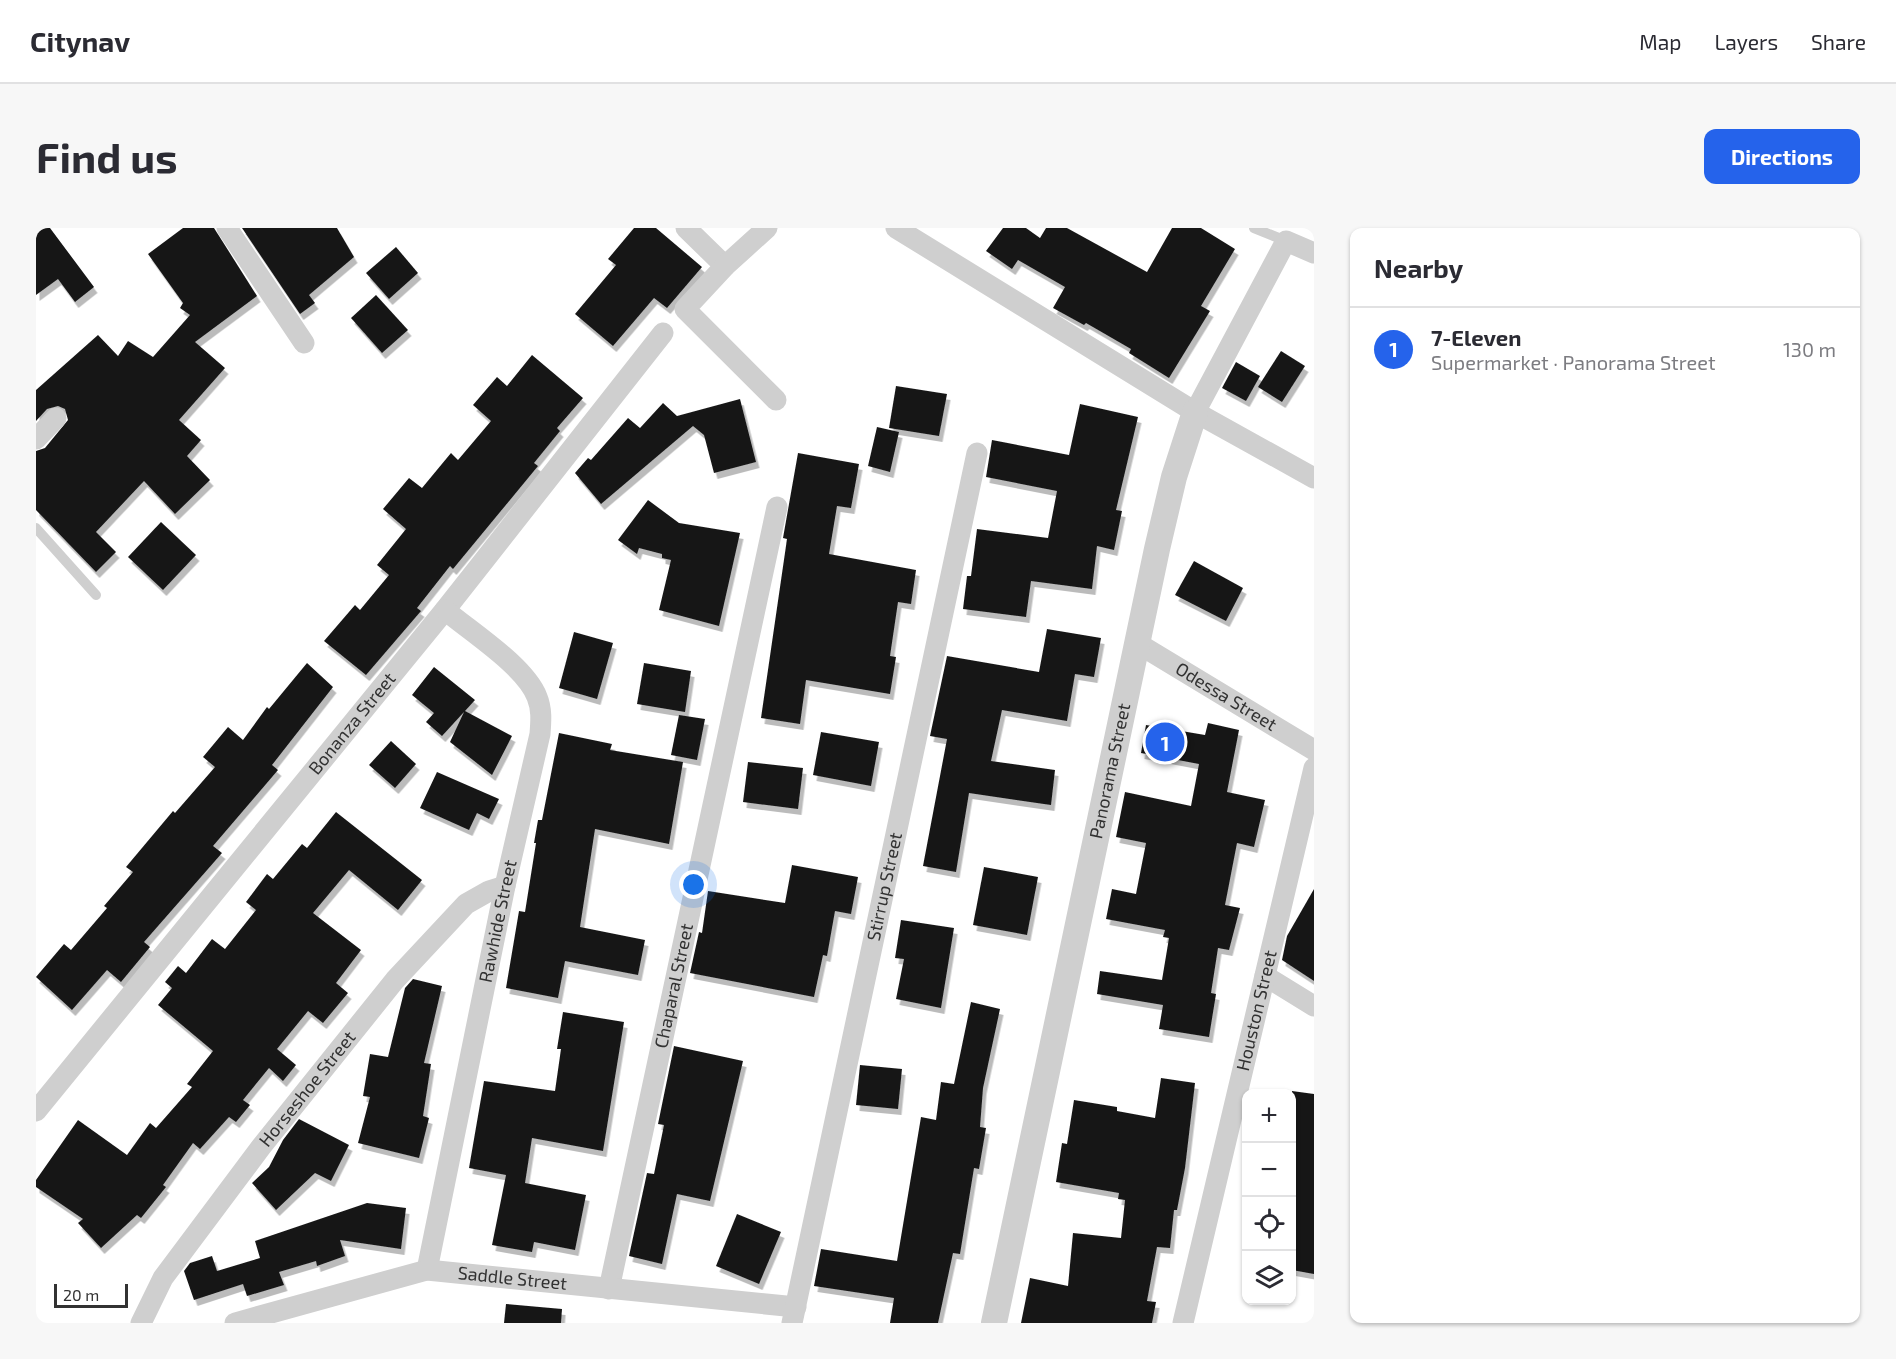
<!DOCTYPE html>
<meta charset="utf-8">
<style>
body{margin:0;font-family:"Exo 2",sans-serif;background:#f7f7f7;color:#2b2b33}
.controls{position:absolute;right:18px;bottom:18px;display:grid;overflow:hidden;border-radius:12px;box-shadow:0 2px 4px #0004}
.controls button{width:54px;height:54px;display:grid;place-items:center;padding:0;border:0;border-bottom:2px solid #e1e1e2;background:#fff;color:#2b2b33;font:30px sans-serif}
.scale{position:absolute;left:18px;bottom:15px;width:74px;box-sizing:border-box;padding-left:6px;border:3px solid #323232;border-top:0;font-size:16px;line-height:21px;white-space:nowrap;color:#323232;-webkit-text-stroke:4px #fff;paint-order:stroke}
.you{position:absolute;left:658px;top:657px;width:21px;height:21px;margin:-15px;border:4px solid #fff;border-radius:50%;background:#1a73e8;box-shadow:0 0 0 9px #1a73e833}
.badge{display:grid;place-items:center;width:39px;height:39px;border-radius:50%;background:#2563eb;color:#fff;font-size:20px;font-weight:700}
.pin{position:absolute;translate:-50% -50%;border:3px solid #fff;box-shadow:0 2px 6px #0006}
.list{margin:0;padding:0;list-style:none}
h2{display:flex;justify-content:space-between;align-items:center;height:78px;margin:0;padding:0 24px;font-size:26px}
h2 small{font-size:20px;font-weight:400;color:#7c7c81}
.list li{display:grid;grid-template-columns:39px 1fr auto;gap:18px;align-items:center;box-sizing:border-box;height:84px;padding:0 24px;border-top:2px solid #e1e1e2}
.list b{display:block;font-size:22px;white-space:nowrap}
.list p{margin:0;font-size:20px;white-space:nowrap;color:#7c7c81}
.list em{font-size:20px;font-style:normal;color:#7c7c81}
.icon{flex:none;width:33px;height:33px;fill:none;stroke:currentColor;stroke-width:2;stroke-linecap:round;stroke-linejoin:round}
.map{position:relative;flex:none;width:1278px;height:1095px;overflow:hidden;border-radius:12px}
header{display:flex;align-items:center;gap:36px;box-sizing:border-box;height:84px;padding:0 30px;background:#fff;border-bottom:2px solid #e1e1e2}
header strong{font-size:28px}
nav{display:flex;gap:33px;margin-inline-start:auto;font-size:21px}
.intro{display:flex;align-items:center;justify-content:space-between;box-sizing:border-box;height:144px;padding:0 36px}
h1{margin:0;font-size:42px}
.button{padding:15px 27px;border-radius:12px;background:#2563eb;color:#fff;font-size:21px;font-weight:700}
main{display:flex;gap:36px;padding:0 36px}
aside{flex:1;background:#fff;border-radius:12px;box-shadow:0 2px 4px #0004}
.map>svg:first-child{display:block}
</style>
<header>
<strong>Citynav</strong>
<nav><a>Map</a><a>Layers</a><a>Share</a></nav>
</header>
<div class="intro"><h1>Find us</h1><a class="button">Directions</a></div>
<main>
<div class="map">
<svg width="1278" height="1095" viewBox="0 0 1278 1095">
<defs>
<filter id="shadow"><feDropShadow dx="3.5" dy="6" stdDeviation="0" flood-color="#0004"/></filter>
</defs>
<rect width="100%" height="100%" fill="#fff"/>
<g fill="#191919" filter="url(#shadow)">
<path d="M 6,0 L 14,0 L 58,59 L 39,74 L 22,51 L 0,67 L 0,4 Z"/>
<path d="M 147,0 L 178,0 L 221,68 L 159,114 L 189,140 L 143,192 L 165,212 L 151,228 L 174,252 L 139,286 L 108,253 L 60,304 L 80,324 L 60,344 L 0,282 L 0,223 L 9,220 L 32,192 L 29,181 L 22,178 L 11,181 L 0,193 L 0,162 L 62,107 L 82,128 L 92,113 L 117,129 L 154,87 L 144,80 L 147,75 L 112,26 Z"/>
<path d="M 206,0 L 301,0 L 318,29 L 273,67 L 279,75 L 264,86 Z"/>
<path d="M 598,0 L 620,0 L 666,39 L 631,80 L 618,70 L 577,118 L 539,86 L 580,37 L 572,31 Z"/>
<path d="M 967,0 L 990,0 L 1004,10 L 1010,0 L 1031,0 L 1111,44 L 1136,0 L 1165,0 L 1199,21 L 1165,78 L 1174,83 L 1133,150 L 1093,125 L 1095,121 L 1050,95 L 1048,97 L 1017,80 L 1029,59 L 982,32 L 976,41 L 950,23 Z"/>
<path d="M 360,19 L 382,45 L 353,71 L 330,45 Z"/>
<path d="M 340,67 L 372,102 L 346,125 L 315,90 Z"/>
<path d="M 1245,123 L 1269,138 L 1246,174 L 1222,159 Z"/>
<path d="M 496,127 L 547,170 L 521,200 L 524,203 L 498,235 L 502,238 L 417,341 L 414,338 L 381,380 L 385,383 L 330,447 L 288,413 L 319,377 L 324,382 L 353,347 L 341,337 L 370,301 L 347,281 L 373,250 L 386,260 L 415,225 L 422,232 L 455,193 L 437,177 L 461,149 L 471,158 Z"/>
<path d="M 1200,134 L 1224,148 L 1210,173 L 1186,160 Z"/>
<path d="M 860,158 L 911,166 L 903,208 L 853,200 Z"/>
<path d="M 704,171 L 720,234 L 678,245 L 668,207 L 657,198 L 565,276 L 539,245 L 552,230 L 555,232 L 592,190 L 604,200 L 627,175 L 641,188 Z"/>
<path d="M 1044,176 L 1102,189 L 1080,282 L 1086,283 L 1078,322 L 1061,318 L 1056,361 L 995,353 L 990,389 L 927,381 L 931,348 L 935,348 L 941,301 L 1012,310 L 1021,263 L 950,249 L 956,212 L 1033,227 Z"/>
<path d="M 841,199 L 863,204 L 854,244 L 832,238 Z"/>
<path d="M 762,225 L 823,236 L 815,280 L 801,278 L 793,326 L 880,342 L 875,376 L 862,374 L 854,428 L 860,429 L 854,466 L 770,452 L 764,496 L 725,490 L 751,311 L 747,310 Z"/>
<path d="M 612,272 L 643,295 L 704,305 L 683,398 L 623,382 L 635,332 L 626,330 L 626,326 L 603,320 L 601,326 L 582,312 Z"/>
<path d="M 125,294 L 160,327 L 127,362 L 92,329 Z"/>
<path d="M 1158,333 L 1207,360 L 1190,393 L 1139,367 Z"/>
<path d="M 1011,401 L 1065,410 L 1058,449 L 1039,446 L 1031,493 L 966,482 L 955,533 L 1019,542 L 1015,577 L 933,565 L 920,644 L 887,638 L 911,511 L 894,508 L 911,428 L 1003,444 Z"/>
<path d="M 538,404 L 577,415 L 561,471 L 523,460 Z"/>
<path d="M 271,435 L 297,459 L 236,537 L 242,542 L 177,618 L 186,625 L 108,714 L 114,719 L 85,754 L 71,742 L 36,782 L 0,749 L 28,716 L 35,722 L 71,680 L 68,678 L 97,644 L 90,639 L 137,583 L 139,585 L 179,539 L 167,529 L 192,499 L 207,512 L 231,479 L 233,481 Z"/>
<path d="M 608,435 L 655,443 L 649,484 L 601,476 Z"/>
<path d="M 398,439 L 439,472 L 429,483 L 476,508 L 456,547 L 414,514 L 428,484 L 406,508 L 390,494 L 398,485 L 376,467 Z"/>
<path d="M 643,487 L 669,491 L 661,532 L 635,527 Z"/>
<path d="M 1172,495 L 1203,502 L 1191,564 L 1229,572 L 1218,619 L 1201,615 L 1189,677 L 1204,680 L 1193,722 L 1182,720 L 1175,765 L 1180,766 L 1173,809 L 1123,801 L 1127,777 L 1061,766 L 1064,743 L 1126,752 L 1133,710 L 1127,709 L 1129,702 L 1070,691 L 1076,661 L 1100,666 L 1110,615 L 1080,609 L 1089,564 L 1155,578 L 1163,536 L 1105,525 L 1110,497 L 1169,507 Z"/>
<path d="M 785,504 L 843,514 L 835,558 L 777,547 Z"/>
<path d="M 523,505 L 576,516 L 574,522 L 647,534 L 633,616 L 559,601 L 544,699 L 609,712 L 602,747 L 529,733 L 522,770 L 470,760 L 483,683 L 489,684 L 500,615 L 498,615 L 502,592 L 506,592 Z"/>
<path d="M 355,513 L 380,536 L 359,560 L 333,537 Z"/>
<path d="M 712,534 L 767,540 L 762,581 L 707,574 Z"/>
<path d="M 401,544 L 463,571 L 453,591 L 441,585 L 433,602 L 384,580 Z"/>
<path d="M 300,584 L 386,652 L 362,682 L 313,642 L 277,685 L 325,722 L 300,755 L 312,765 L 287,795 L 272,783 L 241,821 L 260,837 L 247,853 L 233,840 L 207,872 L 214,877 L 200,894 L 193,889 L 164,921 L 157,915 L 127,957 L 130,959 L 105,990 L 101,987 L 65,1020 L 42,995 L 47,991 L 0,959 L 0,952 L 42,892 L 91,927 L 114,895 L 120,900 L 156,859 L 151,856 L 177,823 L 122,777 L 136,760 L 129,754 L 142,738 L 150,745 L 176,711 L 189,721 L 220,682 L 210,674 L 231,646 L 237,651 L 266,616 L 271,620 Z"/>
<path d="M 756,637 L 822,649 L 815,686 L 799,683 L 791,728 L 787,727 L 778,769 L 654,745 L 663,704 L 666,705 L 672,663 L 749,675 Z"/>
<path d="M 948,639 L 1002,649 L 991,707 L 937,697 Z"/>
<path d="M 1278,661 L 1278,753 L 1246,732 L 1251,708 Z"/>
<path d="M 865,692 L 918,700 L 905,780 L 860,771 L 868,731 L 859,730 Z"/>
<path d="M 377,751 L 406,758 L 388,835 L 395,836 L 387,888 L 393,890 L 383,930 L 322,915 L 334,869 L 327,868 L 334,826 L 352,829 L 369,760 Z"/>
<path d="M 935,774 L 964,781 L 947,860 L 944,899 L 950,900 L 943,941 L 938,940 L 924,1026 L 917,1025 L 902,1095 L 854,1095 L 858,1070 L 778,1058 L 785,1021 L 861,1033 L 885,889 L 900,892 L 905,854 L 918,856 Z"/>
<path d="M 527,784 L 588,794 L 567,923 L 496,910 L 489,955 L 550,967 L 539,1022 L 498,1014 L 496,1024 L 456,1017 L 470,947 L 433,940 L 448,853 L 519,863 L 525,821 L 521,821 Z"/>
<path d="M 638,818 L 707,833 L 674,973 L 641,966 L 626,1036 L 593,1028 L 611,945 L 618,946 L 628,897 L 622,896 Z"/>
<path d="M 824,837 L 866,841 L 862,881 L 820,877 Z"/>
<path d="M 1125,850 L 1159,855 L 1149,940 L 1141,982 L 1138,982 L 1134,1020 L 1121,1019 L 1111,1073 L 1120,1074 L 1116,1095 L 985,1095 L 994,1050 L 1032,1058 L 1037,1005 L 1085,1010 L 1089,972 L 1082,971 L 1083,965 L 1020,954 L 1026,915 L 1031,916 L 1038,872 L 1081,879 L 1081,883 L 1119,890 Z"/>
<path d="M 1256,863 L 1278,866 L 1278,1046 L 1256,1042 Z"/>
<path d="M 263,891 L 313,917 L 295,953 L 279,945 L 240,982 L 216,955 L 233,939 L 247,912 Z"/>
<path d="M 331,975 L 370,980 L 365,1021 L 304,1012 L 309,1028 L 281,1038 L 280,1033 L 243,1044 L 248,1057 L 211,1068 L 207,1056 L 158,1072 L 148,1043 L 154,1035 L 176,1028 L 181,1043 L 224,1030 L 219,1013 Z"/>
<path d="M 701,986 L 745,1004 L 723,1056 L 680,1038 Z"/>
<path d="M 470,1076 L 526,1081 L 525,1095 L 468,1095 Z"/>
</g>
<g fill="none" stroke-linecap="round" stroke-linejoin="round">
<g stroke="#cfcfcf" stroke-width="10">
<path d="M 1218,0 L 1250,13"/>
<path d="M 0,300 L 60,367"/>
</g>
<g stroke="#cfcfcf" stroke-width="21">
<path d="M 191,0 L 268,115"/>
<path d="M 650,0 L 689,38"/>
<path d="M 731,0 L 689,38 L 649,81 L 740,172"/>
<path d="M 860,0 L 1159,184 L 1278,250"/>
<path d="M 1159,184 L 1250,13 L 1278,25"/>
<path d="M 0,211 L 20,190"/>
<path id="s1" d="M 1101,415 L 1278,522"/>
<path d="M 1229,748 L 1278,778"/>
<path id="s2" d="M 0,883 L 409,382 L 627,105"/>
<path id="s3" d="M 391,1042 L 469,658 L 504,506 C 505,493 506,481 501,469 C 489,438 435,404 409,382"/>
<path id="s4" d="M 573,1061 L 741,279"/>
<path id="s5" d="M 105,1095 L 127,1050 L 225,919 L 359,752 L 430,676 L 453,663 L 469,658"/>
<path id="s6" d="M 199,1095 L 391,1042 L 760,1079"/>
<path id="s7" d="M 756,1095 L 941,225"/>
<path id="s8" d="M 1147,1095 L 1278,540"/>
</g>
<path stroke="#cfcfcf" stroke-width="26" id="s9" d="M 958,1095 L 1121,321 L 1138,249 L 1159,184"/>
</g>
<g text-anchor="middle" stroke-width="6" stroke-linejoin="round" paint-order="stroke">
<g font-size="18" fill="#323232" stroke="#fff">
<text dy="6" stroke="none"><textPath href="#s1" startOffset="104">Odessa Street</textPath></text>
<text dy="6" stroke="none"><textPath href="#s2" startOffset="500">Bonanza Street</textPath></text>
<text dy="6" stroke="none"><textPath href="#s9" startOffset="564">Panorama Street</textPath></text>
<text dy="6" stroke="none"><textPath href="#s7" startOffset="446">Stirrup Street</textPath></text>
<text dy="6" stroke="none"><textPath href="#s3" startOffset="356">Rawhide Street</textPath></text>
<text dy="6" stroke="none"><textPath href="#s4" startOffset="310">Chaparal Street</textPath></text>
<text dy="6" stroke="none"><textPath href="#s8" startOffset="321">Houston Street</textPath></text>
<text dy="6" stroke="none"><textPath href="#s5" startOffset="288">Horseshoe Street</textPath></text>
<text dy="6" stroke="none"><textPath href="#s6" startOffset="285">Saddle Street</textPath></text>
</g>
</g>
</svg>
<div class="controls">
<button>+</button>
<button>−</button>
<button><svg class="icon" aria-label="locate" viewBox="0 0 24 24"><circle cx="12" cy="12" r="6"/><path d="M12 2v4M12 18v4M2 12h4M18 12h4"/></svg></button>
<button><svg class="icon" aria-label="layers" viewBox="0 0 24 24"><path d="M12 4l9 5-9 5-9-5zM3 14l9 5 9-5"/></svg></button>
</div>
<div class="scale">20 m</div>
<div class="you"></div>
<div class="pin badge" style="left:1129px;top:514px">1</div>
</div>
<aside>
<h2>Nearby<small></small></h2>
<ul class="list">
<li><span class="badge">1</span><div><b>7-Eleven</b><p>Supermarket · Panorama Street</p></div><em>130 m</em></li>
</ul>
</aside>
</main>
